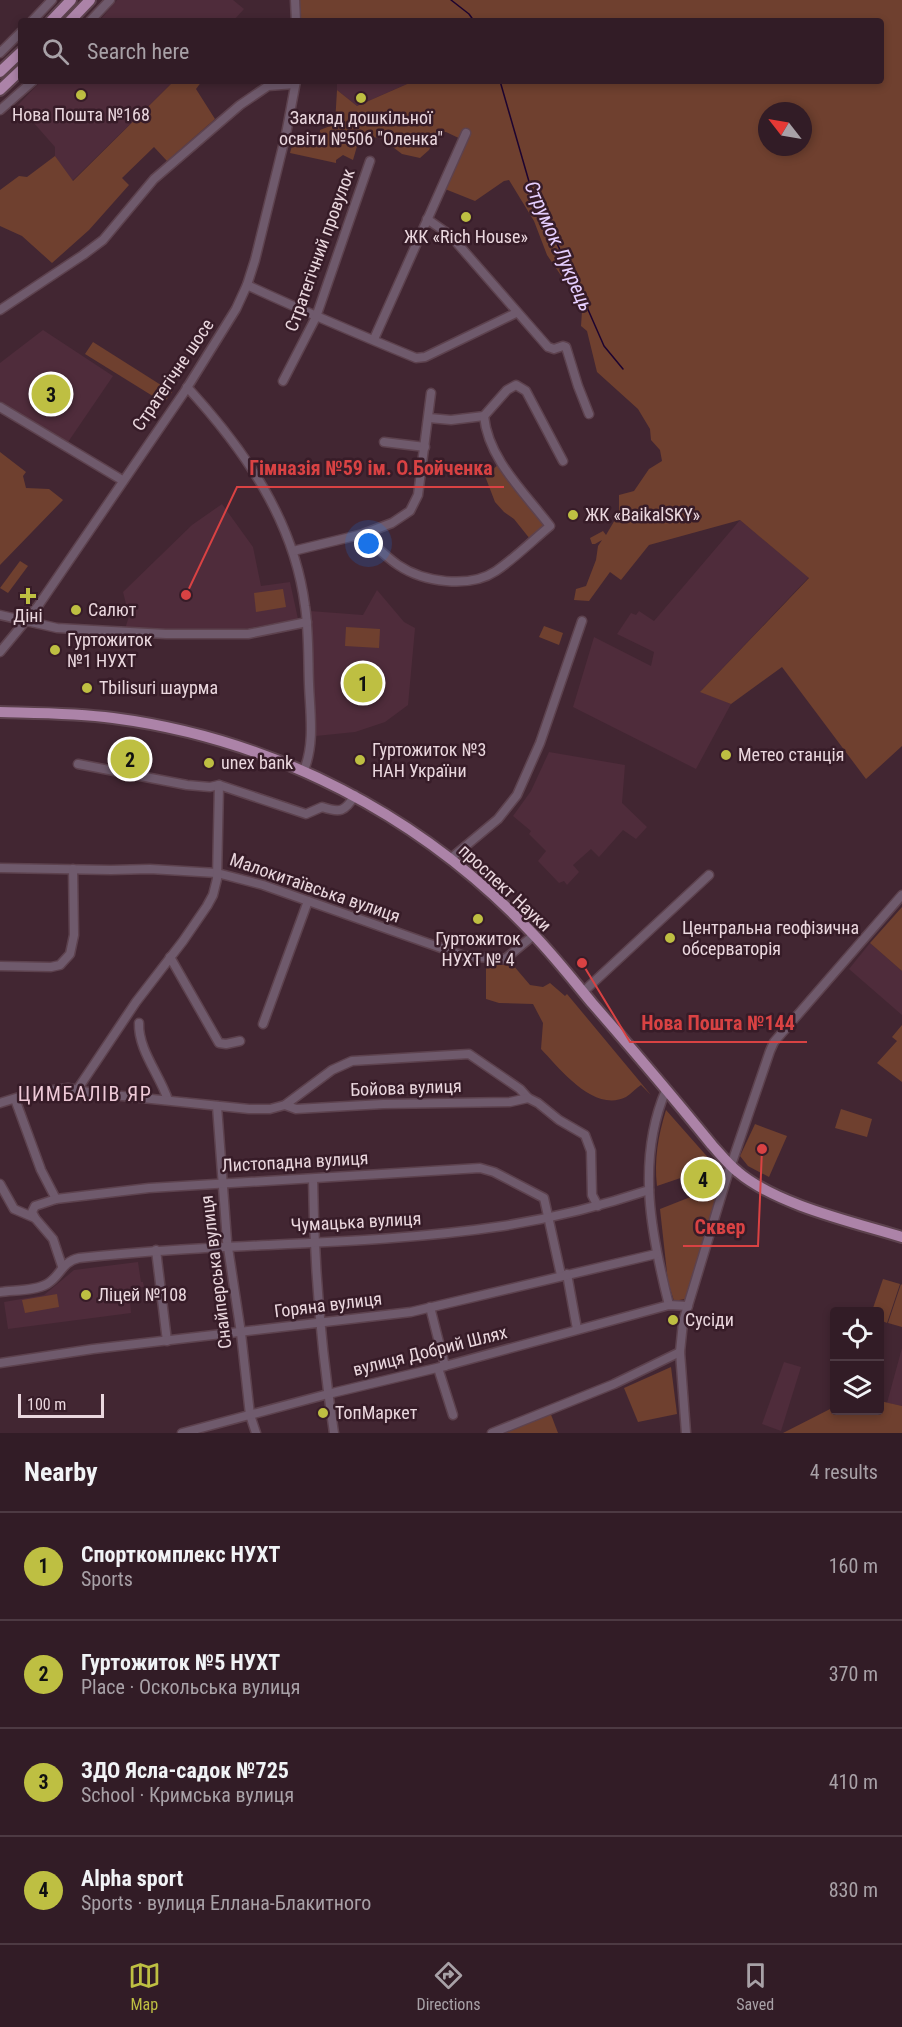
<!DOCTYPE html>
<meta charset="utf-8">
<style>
body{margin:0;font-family:"Roboto Condensed",sans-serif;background:#3a252e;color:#f1f3f6}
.controls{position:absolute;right:18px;bottom:18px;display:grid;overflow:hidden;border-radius:6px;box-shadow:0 3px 9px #0003}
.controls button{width:54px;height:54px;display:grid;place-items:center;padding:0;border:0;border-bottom:2px solid #4d3a43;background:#321c26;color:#f1f3f6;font:30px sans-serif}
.compass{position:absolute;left:758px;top:102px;width:54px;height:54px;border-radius:50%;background:#321c26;box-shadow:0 3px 9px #0003;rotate:301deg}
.scale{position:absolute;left:18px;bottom:15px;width:86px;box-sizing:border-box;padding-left:6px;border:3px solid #ead7de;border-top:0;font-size:16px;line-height:21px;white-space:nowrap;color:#ead7de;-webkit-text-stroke:4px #371c28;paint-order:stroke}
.you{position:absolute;left:369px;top:544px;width:21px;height:21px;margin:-15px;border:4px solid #fff;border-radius:50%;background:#1a73e8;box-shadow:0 0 0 9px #1a73e833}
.badge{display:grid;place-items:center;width:39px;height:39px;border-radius:50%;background:#bebf42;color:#111;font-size:20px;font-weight:700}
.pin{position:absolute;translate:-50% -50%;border:3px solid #fff;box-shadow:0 2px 6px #0006}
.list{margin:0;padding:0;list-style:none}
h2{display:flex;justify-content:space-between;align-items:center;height:78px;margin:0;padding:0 24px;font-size:26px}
h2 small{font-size:20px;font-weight:400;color:#a8a1a7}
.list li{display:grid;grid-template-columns:39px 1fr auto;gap:18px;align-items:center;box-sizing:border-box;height:108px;padding:0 24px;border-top:2px solid #4d3a43}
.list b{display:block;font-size:22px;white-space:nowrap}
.list p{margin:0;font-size:20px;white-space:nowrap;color:#a8a1a7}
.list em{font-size:20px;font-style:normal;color:#a8a1a7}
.icon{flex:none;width:33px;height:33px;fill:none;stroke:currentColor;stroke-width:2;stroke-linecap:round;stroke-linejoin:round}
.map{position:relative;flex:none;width:902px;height:1433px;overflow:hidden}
.search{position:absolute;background:#321c26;box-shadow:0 3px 9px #0003;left:18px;right:18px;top:18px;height:66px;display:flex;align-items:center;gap:15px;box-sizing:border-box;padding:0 21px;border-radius:6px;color:#a8a1a7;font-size:22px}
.sheet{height:510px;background:#321c26}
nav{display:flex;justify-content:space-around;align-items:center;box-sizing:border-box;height:84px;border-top:2px solid #4d3a43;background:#321c26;font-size:16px;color:#a8a1a7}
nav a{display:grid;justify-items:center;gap:3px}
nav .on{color:#bebf42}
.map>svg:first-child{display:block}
</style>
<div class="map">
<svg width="902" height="1433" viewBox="0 0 902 1433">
<rect width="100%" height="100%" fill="#422632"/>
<g fill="#4f2c3b">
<path d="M 117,0 L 233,0 L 244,9 L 233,21 L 99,21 Z"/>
<path d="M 41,81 L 174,81 L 72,181 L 55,156 L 55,147 L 18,105 Z"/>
<path d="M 337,81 L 414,81 L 357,106 L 337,90 Z"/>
<path d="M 43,330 L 113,376 L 66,445 L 0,411 L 0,363 Z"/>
<path d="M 222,504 L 253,547 L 261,586 L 290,582 L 298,619 L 245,629 L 125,629 L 129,616 L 123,592 L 192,525 Z"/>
<path d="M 740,520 L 809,577 L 701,691 L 731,704 L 696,769 L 573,707 L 594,637 L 651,666 L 654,652 L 617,634 L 631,613 L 636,615 L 639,611 L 654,621 Z"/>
<path d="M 377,590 L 404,622 L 415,628 L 408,705 L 385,722 L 355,732 L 316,736 L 310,611 L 363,615 Z"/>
<path d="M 549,752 L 625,765 L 622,803 L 647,827 L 636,839 L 623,830 L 599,857 L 591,849 L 573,865 L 579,872 L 567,885 L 564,881 L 559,883 L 538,861 L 546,851 L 529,834 L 531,831 L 513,816 L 531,791 Z"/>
<path d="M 870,943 L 902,971 L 902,1015 L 849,969 Z"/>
<path d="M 138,1262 L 141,1282 L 143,1282 L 144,1287 L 129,1289 L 131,1313 L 8,1329 L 4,1302 L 44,1295 L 74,1270 Z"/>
<path d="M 902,1348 L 902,1406 L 887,1403 Z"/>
<path d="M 784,1362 L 801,1367 L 781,1431 L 762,1424 Z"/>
</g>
<g fill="#6f402f" fill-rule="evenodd">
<path d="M 298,0 L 902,0 L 902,746 L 866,779 L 782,667 L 731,704 L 700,692 L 809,578 L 740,520 L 649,545 L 621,580 L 610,572 L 589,601 L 574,600 L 576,589 L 586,586 L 596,560 L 598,546 L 602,540 L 595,544 L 592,544 L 590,538 L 603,531 L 606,535 L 619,513 L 619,495 L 634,491 L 649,469 L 662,461 L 660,450 L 651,440 L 650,429 L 638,409 L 597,372 L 587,331 L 581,326 L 582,311 L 574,288 L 560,274 L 547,255 L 534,221 L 509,180 L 504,181 L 475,201 L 445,189 L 465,141 L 446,132 L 437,133 L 429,150 L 420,158 L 402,154 L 381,138 L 360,136 L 353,160 L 343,155 L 336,160 L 336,163 L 290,153 L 294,138 L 319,139 L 320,130 L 335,124 L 337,90 L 357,106 L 414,81 L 881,81 L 881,21 L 299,21 ZM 767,111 L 803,111 L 803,147 L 767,147 Z"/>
<path d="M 174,81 L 202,81 L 196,89 L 215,119 L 167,161 L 154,147 L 122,178 L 129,185 L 89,230 L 52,263 L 22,236 L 0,226 L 0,190 L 19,176 L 27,177 L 55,156 L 73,181 Z"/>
<path d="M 93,342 L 172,392 L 164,403 L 85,354 Z"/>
<path d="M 0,452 L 26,472 L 23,476 L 26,488 L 49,489 L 63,500 L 0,565 Z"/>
<path d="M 499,464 L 547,525 L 530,539 L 514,519 L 504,512 L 495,502 L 485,476 Z"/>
<path d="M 20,561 L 28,566 L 8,593 L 0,588 Z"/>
<path d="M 283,589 L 286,607 L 256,612 L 254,593 Z"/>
<path d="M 544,626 L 563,633 L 559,645 L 539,637 Z"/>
<path d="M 346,627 L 380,629 L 379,648 L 345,646 Z"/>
<path d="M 902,907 L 902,971 L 870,943 Z"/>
<path d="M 486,965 L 513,965 L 530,985 L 543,987 L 550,983 L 565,996 L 567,994 L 651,1095 L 641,1085 C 636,1088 631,1094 626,1097 C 594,1113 560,1069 541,1049 L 543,1023 L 533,1004 L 499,1003 L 486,999 Z"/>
<path d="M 902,1025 L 902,1082 L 877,1063 L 897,1041 L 892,1037 Z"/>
<path d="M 841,1109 L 872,1119 L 867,1137 L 835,1128 Z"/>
<path d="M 666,1110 L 719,1170 L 714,1173 L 710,1168 L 657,1186 C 654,1160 658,1136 666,1110 Z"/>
<path d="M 755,1124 L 787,1136 L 769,1177 L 748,1166 L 740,1156 Z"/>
<path d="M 716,1187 L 721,1187 L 685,1299 L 674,1301 L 668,1282 L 660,1209 Z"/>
<path d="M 883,1279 L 900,1284 L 887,1323 L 880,1320 L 880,1312 L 872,1311 Z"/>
<path d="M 901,1284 L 902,1285 L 902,1327 L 888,1323 Z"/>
<path d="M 57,1294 L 59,1307 L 25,1313 L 22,1300 Z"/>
<path d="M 671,1367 L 677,1414 L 638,1422 L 624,1388 Z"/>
<path d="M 880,1401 L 902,1406 L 902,1433 L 783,1433 L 834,1407 L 834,1410 L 880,1410 Z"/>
<path d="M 550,1412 L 558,1433 L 499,1433 Z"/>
</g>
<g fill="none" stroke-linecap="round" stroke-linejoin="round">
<g stroke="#1d0430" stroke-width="1.5">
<path d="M 451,0 L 469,14 L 474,21"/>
<path d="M 500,81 L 532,192 L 579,289 L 604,346 L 623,369"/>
</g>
<defs>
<g id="minor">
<path d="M 295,0 L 296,21"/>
<path d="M 32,21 L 52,0"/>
<path d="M 90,21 L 110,0"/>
<path d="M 0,53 L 21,32"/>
<path d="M 0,110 L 33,81"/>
<path d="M 427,219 L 450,235 L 548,347 L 554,349 L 563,346 L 566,347 L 578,386 L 589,414"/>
<path d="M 247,285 C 303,311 360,335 416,358 L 425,357 L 516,313"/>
<path d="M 0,310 L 83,255 L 103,240 L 154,179 L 240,105 L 268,86 L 295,84"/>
<path d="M 374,339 L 466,133"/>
<path d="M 283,381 L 316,317 L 370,161"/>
<path d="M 187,387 C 244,449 294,520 305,606 C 309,632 308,658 309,684 C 310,712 315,743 304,770"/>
<path d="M 0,407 L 122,480"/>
<path d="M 429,418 L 451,420 L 484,416 L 507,390 L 516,385 L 526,391 L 563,461"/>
<path d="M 384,442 L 425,447"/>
<path d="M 363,534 C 374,545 385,556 398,565 C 423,582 469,589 496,571 C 515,558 532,541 550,526 C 525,493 488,459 484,416"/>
<path d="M 293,551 L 363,534 L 392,523 L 410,511 L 418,495 L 431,393"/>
<path d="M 0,615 L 57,628 L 166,634 L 248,634 L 307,622"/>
<path d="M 0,652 L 38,606 L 185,391 L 236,309 L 247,285 L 255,260 L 286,134 L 296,81"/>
<path d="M 78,764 L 187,785 L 210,787 L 219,785 L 306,814 L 322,807 C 340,813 345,812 355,795"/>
<path d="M 450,859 L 498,819 L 517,795 L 540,743 L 582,621"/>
<path d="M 0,868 L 111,870 L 150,869 L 217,873 L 263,885 L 464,956 L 505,959 L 534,935"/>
<path d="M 170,957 L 219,1043 L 226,1044 L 240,1041"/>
<path d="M 0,966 L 51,967 L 60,965 L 70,954 L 74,935 L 73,869"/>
<path d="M 583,992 L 709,875"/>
<path d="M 139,1023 C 138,1050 160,1075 168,1100"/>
<path d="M 263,1024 L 308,901"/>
<path d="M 77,1090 L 136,1002 L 183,941 L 207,906 L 213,895 L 217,879 L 219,785"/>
<path d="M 666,1090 C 636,1160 651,1234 669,1305"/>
<path d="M 15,1099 L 41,1170 L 56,1199"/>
<path d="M 0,1103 L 32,1093 L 68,1088 L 93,1093 L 249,1109 L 270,1109 L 285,1105 L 332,1070 L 352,1061 L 469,1054 L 520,1089 L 528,1098 L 538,1103 L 559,1120 L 585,1135 L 591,1151 L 592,1195 L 598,1206"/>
<path d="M 285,1105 L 296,1109 L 383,1104 L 510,1102 L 528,1098"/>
<path d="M 217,1106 L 227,1241 L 241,1333 L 250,1415 L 256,1433"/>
<path d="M 313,1179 C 314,1264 321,1349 334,1433"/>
<path d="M 0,1184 L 14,1209 L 35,1218 L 53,1239 L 62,1266"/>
<path d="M 35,1218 L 32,1212 L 35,1206 L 56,1199 L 149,1188 L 480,1168 L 494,1172 L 544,1198 L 561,1275"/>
<path d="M 156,1250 L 167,1341"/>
<path d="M 567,1274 L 577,1329"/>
<path d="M 0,1292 C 14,1290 35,1291 47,1284 C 61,1276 61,1262 79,1258 C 220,1242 363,1247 503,1226 C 553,1218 601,1206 649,1190"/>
<path d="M 430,1307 L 445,1366"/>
<path d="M 0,1363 L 93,1349 L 411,1312 L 656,1254"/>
<path d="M 438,1368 L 453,1415"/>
<path d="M 182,1433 L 328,1394 L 445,1366 L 669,1305 L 688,1306"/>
<path d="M 492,1433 L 614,1384 L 680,1352"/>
<path d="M 686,1433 L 680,1352 L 683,1322 L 727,1177 L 770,1051 L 774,1042 L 902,895"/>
</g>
<g id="major">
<path d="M 51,21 L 71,0"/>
<path d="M 70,21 L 90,0"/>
<path d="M 0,72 L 21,52"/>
<path d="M 0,90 L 21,70"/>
<path d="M 0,712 C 38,713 76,713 113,718 C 274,739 422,816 533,934 C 554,956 573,980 592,1003 C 633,1050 673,1097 712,1145 C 721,1155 728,1164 738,1172 C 777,1205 853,1222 902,1237"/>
</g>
</defs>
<use href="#minor" stroke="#5d424e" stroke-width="11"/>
<use href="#major" stroke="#5d424e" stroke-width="14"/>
<use href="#minor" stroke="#6f5a6c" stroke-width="8"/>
<use href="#major" stroke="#ac83a8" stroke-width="10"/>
</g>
<g fill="#bebf42" stroke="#371c28" stroke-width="2">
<circle cx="81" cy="95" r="6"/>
<circle cx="361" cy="98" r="6"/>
<circle cx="466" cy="217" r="6"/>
<circle cx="573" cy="515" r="6"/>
<path d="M25 587h6v6h6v6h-6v6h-6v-6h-6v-6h6z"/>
<circle cx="76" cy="610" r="6"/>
<circle cx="55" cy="650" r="6"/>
<circle cx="87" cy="688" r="6"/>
<circle cx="726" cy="755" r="6"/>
<circle cx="360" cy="760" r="6"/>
<circle cx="209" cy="763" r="6"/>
<circle cx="478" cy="919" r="6"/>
<circle cx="670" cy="938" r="6"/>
<circle cx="86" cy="1295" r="6"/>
<circle cx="673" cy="1320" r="6"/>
<circle cx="323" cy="1413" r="6"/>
</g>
<g text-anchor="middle" stroke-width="5" stroke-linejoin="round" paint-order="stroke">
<g font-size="18" fill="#ead7de" stroke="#371c28" text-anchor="start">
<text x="81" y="121" text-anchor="middle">Нова Пошта №168</text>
<text x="361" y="124" text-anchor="middle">Заклад дошкільної<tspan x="361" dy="21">освіти №506 "Оленка"</tspan></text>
<text x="466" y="243" text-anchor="middle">ЖК «Rich House»</text>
<text x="585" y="521">ЖК «BaikalSKY»</text>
<text x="88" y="616">Салют</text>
<text x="28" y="622" text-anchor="middle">Діні</text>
<text x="67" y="646">Гуртожиток<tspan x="67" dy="21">№1 НУХТ</tspan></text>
<text x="99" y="694">Tbilisuri шаурма</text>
<text x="372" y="756">Гуртожиток №3<tspan x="372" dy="21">НАН України</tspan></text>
<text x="738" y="761">Метео станція</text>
<text x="221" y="769">unex bank</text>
<text x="682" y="934">Центральна геофізична<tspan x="682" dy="21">обсерваторія</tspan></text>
<text x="478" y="945" text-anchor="middle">Гуртожиток<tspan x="478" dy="21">НУХТ № 4</tspan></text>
<text x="98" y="1301">Ліцей №108</text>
<text x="685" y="1326">Сусіди</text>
<text x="335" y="1419">ТопМаркет</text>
</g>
<g font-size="18" fill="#ead7de" stroke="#371c28">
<text transform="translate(320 250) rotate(-70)" y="6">Стратегічний провулок</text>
<text transform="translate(173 375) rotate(-56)" y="6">Стратегічне шосе</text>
<text transform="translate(315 888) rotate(19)" y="6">Малокитаївська вулиця</text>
<text transform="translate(505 888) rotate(43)" y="6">проспект Науки</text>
<text transform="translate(406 1088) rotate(-2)" y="6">Бойова вулиця</text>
<text transform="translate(295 1162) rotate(-3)" y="6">Листопадна вулиця</text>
<text transform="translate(356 1222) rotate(-3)" y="6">Чумацька вулиця</text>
<text transform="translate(216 1272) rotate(-97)" y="6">Снайперська вулиця</text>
<text transform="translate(328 1305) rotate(-7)" y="6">Горяна вулиця</text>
<text transform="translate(430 1351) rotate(-14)" y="6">вулиця Добрий Шлях</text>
</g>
<g font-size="20" font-style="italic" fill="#e6cfff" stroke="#371c28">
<text transform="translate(559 246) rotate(66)" y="7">Струмок Лукрець</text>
</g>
<g font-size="20" letter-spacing="1.5" fill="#eec9d7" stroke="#371c28">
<text x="85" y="1101">ЦИМБАЛІВ ЯР</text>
</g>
</g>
<path fill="none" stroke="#d94243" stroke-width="2" d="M186 595L237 487H504M582 963L630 1042H807M762 1149L758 1246H683"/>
<g fill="#d94243" stroke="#371c28" stroke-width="2">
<circle cx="186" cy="595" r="6"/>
<circle cx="582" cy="963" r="6"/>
<circle cx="762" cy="1149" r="6"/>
</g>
<g font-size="20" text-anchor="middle" font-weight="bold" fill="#d94243" stroke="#371c28" stroke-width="5" stroke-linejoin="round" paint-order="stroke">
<text x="371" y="475">Гімназія №59 ім. О.Бойченка</text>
<text x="718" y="1030">Нова Пошта №144</text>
<text x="720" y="1234">Сквер</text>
</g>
</svg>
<div class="controls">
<button><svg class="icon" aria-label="locate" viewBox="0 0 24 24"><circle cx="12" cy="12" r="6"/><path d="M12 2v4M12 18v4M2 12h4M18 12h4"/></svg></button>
<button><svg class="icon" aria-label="layers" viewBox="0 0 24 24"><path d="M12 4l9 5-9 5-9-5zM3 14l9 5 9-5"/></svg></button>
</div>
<svg class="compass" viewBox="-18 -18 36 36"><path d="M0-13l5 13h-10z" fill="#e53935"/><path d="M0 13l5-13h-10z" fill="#a8a1a7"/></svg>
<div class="scale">100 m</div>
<div class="you"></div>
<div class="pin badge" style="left:363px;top:683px">1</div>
<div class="pin badge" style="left:130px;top:759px">2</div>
<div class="pin badge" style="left:51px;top:394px">3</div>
<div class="pin badge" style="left:703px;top:1179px">4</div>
<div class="search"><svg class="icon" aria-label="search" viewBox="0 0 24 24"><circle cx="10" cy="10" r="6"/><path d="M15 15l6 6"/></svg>Search here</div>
</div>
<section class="sheet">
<h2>Nearby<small>4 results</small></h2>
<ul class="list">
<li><span class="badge">1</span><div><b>Спорткомплекс НУХТ</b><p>Sports</p></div><em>160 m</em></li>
<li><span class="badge">2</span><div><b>Гуртожиток №5 НУХТ</b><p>Place · Оскольська вулиця</p></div><em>370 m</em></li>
<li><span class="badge">3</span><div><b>ЗДО Ясла-садок №725</b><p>School · Кримська вулиця</p></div><em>410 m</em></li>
<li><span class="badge">4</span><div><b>Alpha sport</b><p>Sports · вулиця Еллана-Блакитного</p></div><em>830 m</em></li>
</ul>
</section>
<nav>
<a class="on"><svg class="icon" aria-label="map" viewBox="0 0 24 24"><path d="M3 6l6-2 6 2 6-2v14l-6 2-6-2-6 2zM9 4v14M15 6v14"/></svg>Map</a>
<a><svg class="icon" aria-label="directions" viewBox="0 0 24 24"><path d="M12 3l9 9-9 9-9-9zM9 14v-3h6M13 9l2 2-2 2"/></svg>Directions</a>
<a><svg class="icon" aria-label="saved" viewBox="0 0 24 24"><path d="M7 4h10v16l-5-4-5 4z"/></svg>Saved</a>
</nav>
